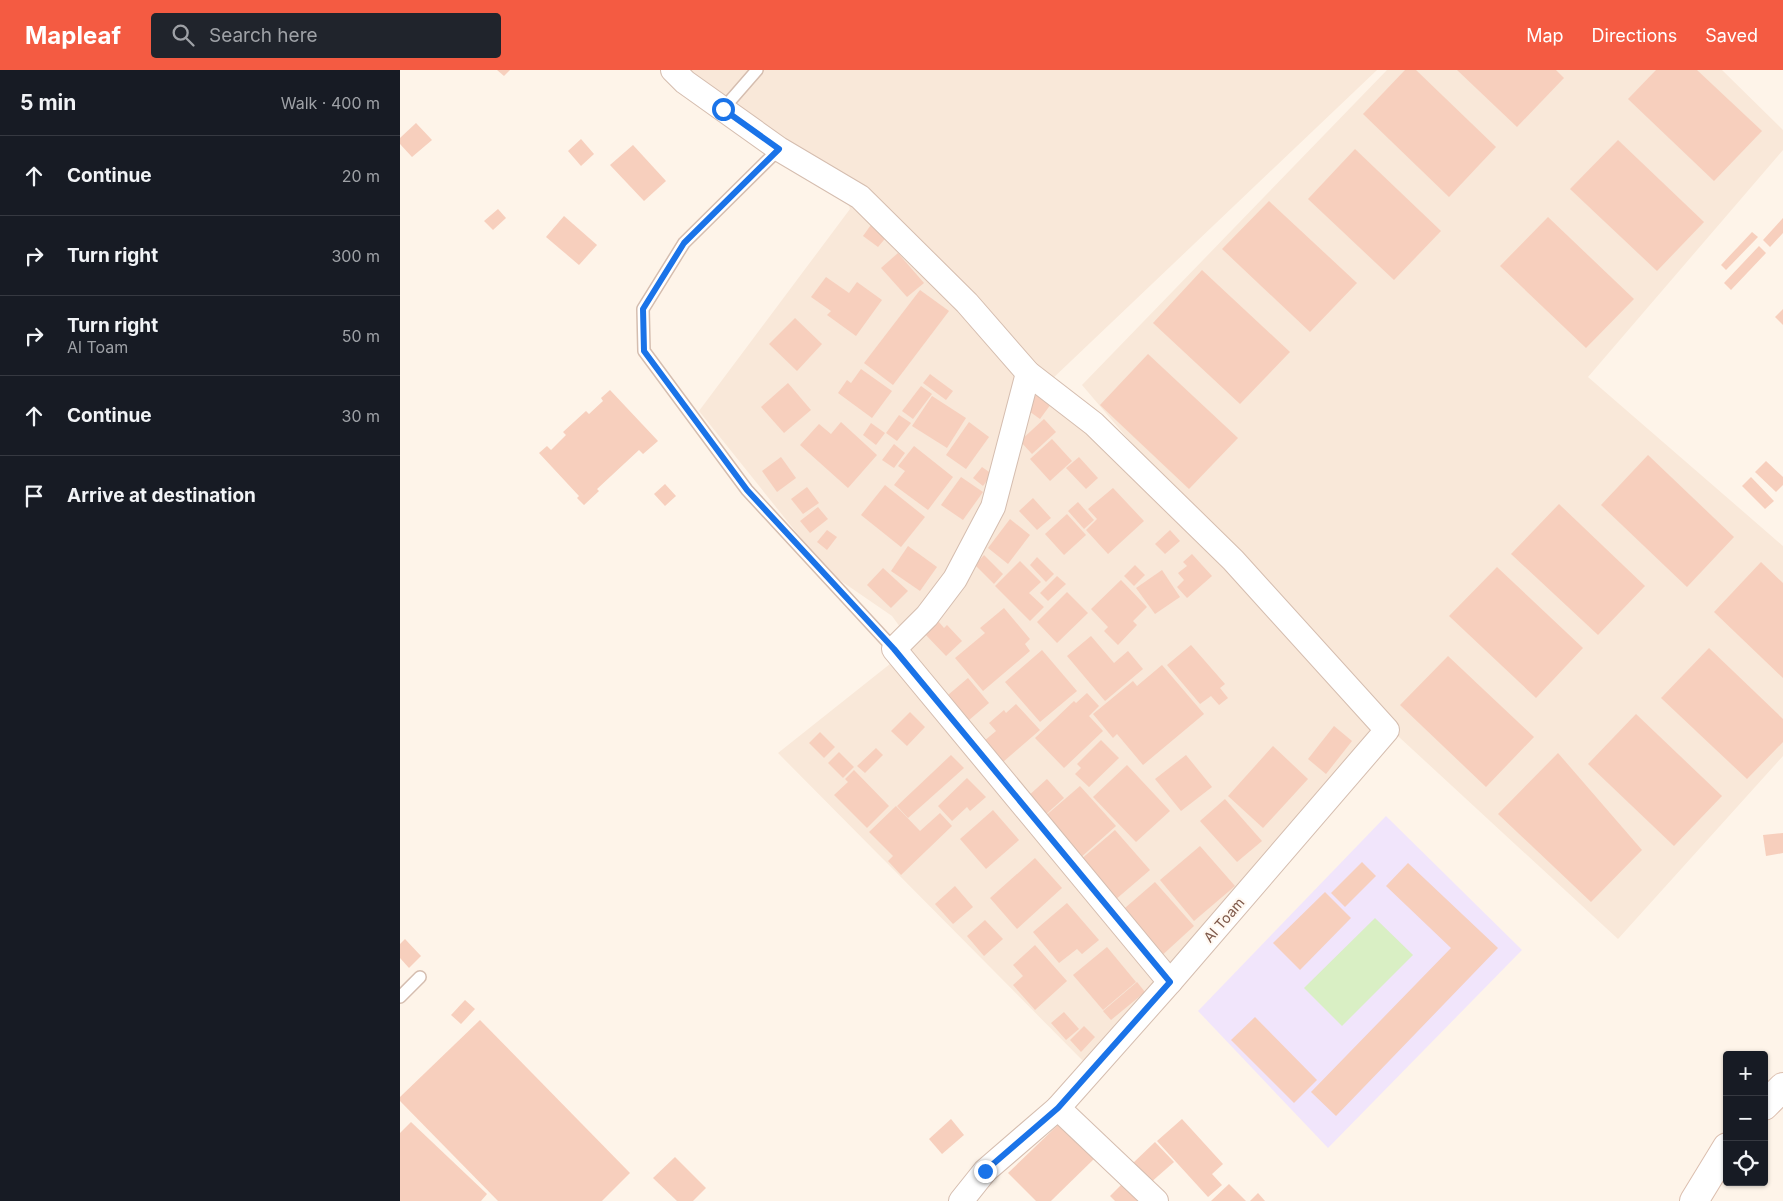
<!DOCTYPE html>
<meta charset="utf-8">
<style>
body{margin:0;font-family:Inter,sans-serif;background:#20242c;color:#f1f3f6}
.controls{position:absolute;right:15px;bottom:15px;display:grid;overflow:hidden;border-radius:5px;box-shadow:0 1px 4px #0004}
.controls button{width:45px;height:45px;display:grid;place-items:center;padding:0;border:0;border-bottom:1px solid #363941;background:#171b24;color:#f1f3f6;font:25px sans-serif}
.stop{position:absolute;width:15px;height:15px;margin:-11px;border:4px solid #1a73e8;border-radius:50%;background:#fff}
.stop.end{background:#1a73e8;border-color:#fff;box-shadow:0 1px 5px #0008}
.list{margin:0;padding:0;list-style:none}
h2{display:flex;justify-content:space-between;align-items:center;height:65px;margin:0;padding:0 20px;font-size:21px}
h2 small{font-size:16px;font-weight:400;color:#9ea1a6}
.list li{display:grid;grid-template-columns:32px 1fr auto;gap:15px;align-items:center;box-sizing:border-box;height:80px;padding:0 20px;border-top:1px solid #363941}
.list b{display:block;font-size:19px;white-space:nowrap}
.list p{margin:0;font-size:16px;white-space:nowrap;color:#9ea1a6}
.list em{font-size:16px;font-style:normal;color:#9ea1a6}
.icon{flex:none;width:28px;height:28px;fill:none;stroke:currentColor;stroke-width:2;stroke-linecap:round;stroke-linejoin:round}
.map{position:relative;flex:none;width:1383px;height:1131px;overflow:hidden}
header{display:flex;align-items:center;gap:30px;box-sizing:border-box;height:70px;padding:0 25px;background:#f45b42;color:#fff}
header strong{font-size:24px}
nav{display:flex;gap:28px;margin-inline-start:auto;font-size:18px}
.search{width:350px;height:45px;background:#20242c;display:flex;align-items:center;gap:12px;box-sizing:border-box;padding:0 18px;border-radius:5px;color:#9ea1a6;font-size:19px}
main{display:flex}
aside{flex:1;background:#171b24}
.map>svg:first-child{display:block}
</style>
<header>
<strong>Mapleaf</strong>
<div class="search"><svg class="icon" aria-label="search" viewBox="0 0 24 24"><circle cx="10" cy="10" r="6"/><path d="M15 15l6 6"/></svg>Search here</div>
<nav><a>Map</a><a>Directions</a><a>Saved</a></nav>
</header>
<main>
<aside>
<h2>5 min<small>Walk · 400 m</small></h2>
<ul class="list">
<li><svg class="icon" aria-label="ahead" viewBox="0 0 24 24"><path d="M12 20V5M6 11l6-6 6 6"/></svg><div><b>Continue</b></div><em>20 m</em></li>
<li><svg class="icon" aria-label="right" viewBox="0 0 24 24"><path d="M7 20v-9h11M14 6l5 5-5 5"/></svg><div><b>Turn right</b></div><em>300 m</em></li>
<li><svg class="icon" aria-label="right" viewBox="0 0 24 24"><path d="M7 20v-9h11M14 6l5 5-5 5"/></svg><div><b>Turn right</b><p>Al Toam</p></div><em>50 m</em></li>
<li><svg class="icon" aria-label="ahead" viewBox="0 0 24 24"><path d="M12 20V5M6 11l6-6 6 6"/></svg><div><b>Continue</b></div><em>30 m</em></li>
<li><svg class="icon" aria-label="arrive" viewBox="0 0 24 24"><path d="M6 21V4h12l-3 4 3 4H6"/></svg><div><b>Arrive at destination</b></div></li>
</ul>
</aside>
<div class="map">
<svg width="1383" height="1131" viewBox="0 0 1383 1131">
<rect width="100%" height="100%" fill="#fef4e9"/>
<g fill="#f9e8d9">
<path d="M 271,0 L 977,0 L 650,311 L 971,658 L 950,688 L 688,996 L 378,683 L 500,586 L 500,557 L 492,546 L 428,502 L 299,341 L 450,139 L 445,122 Z"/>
<path d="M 987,0 L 1322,0 L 1383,60 L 1383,80 L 1188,307 L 1383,476 L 1383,686 L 1218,869 L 922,596 L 682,315 Z"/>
</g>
<path fill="#f1e5fb" d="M 986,746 L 1122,880 L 928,1078 L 798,941 Z"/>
<path fill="#d9efc4" d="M 975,848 L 1013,885 L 942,956 L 904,918 Z"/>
<g fill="#f7cfbd">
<path d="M 97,0 L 110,0 L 104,6 Z"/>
<path d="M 1005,0 L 1016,0 L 1096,77 L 1049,127 L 963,44 Z"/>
<path d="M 1057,0 L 1156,0 L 1164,8 L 1117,57 Z"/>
<path d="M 1256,0 L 1297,0 L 1362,61 L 1314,111 L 1228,29 Z"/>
<path d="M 16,53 L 32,70 L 12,87 L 0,74 L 0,68 Z"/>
<path d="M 181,69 L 194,84 L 181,96 L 168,81 Z"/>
<path d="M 1218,70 L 1304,152 L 1257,201 L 1170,119 Z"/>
<path d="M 233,75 L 266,111 L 244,131 L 210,95 Z"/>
<path d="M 955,79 L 1041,161 L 994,210 L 908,129 Z"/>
<path d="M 869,131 L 957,213 L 910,262 L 822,179 Z"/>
<path d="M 98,139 L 106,148 L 93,160 L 84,151 Z"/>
<path d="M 164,146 L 197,175 L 179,195 L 146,167 Z"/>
<path d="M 1148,147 L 1234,229 L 1186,278 L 1100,196 Z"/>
<path d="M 1383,148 L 1383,163 L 1370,177 L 1363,170 Z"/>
<path d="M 473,152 L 489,164 L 478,177 L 463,166 Z"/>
<path d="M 1352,162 L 1358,167 L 1326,200 L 1321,195 Z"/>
<path d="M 1359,176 L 1366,183 L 1331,220 L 1324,213 Z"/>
<path d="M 498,183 L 524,213 L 507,227 L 481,198 Z"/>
<path d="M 802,200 L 890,282 L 840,334 L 753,253 Z"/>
<path d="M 426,207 L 449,223 L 457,212 L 482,230 L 456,266 L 427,245 L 431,241 L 411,227 Z"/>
<path d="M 520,220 L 549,241 L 493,315 L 464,293 Z"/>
<path d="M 1383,239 L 1383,255 L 1375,247 Z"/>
<path d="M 395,248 L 422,274 L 397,301 L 369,274 Z"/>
<path d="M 748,284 L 838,368 L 789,419 L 700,335 Z"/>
<path d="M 461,299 L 492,321 L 472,348 L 438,323 L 447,310 L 451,313 Z"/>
<path d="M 530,304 L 553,321 L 546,330 L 523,313 Z"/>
<path d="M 388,313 L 411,340 L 384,363 L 361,337 Z"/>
<path d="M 521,316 L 532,324 L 513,349 L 502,341 Z"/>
<path d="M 210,320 L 258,371 L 243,384 L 239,380 L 197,419 L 199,421 L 184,435 L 177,428 L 179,426 L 139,383 L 147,376 L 151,380 L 166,365 L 163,362 L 186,341 L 189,344 L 203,331 L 201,328 Z"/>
<path d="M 637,323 L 651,334 L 640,349 L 626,339 Z"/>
<path d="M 532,326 L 566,348 L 547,378 L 512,356 Z"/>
<path d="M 499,345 L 511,353 L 497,371 L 486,363 Z"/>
<path d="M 644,349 L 656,362 L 632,384 L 620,371 Z"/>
<path d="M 441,352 L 477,385 L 448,418 L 400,375 L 419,354 L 431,364 Z"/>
<path d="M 569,352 L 589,367 L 566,399 L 546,385 Z"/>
<path d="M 471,353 L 485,363 L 476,375 L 463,365 Z"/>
<path d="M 652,369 L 672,391 L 650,411 L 630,389 Z"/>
<path d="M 494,374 L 505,383 L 494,398 L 482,390 Z"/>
<path d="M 514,376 L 553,407 L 528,440 L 494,415 L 505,401 L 498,396 Z"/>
<path d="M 1248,385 L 1334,467 L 1287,517 L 1201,435 Z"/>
<path d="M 381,387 L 396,408 L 377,422 L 362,401 Z"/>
<path d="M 679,387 L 698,408 L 686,419 L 666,398 Z"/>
<path d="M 1366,391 L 1383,407 L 1383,415 L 1376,422 L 1355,402 Z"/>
<path d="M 582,397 L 592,404 L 583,416 L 573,408 Z"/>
<path d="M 561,407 L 583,422 L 563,450 L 541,435 Z"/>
<path d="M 1351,407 L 1374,431 L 1365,439 L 1342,416 Z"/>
<path d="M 265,414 L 276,426 L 265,436 L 254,424 Z"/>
<path d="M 485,415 L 525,447 L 501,477 L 461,445 Z"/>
<path d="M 407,417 L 419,433 L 403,444 L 391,429 Z"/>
<path d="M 713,418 L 744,451 L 708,484 L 686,460 L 697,449 L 688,439 Z"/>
<path d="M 633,428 L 651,448 L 637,460 L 619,441 Z"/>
<path d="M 678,432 L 694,450 L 684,459 L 668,441 Z"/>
<path d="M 1159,434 L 1245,516 L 1198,565 L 1111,484 Z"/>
<path d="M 418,437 L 428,449 L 410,463 L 400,451 Z"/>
<path d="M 667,444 L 686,465 L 664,485 L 645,464 Z"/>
<path d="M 610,449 L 630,465 L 608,494 L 588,478 Z"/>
<path d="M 427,460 L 437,467 L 427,480 L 417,472 Z"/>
<path d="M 770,460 L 780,471 L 765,484 L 755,474 Z"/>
<path d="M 508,476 L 537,497 L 520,521 L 491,501 Z"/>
<path d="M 792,484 L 812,506 L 787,528 L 777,517 L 784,510 L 778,503 L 787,496 L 783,492 Z"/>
<path d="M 584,485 L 603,504 L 594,514 L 575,495 Z"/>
<path d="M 637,487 L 654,504 L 646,512 L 630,495 Z"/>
<path d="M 620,491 L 641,512 L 629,523 L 644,537 L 630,551 L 595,516 Z"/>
<path d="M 1361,492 L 1383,513 L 1383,608 L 1314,542 Z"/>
<path d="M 735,495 L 745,505 L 734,516 L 724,506 Z"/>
<path d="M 1097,497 L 1183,578 L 1136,628 L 1049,546 Z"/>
<path d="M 483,498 L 508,521 L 491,538 L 467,515 Z"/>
<path d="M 762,500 L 780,527 L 755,544 L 736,518 Z"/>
<path d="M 657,506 L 666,514 L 648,531 L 640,523 Z"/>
<path d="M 721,510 L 747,537 L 733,551 L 737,555 L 718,575 L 704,561 L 708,557 L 691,539 Z"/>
<path d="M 667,522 L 688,543 L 657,573 L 637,552 Z"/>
<path d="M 604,538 L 630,569 L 625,574 L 630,581 L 583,621 L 555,588 L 585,563 L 580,558 Z"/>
<path d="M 538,551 L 544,558 L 547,555 L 562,571 L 546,586 L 525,564 Z"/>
<path d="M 691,566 L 714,593 L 728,581 L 743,599 L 705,631 L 667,586 Z"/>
<path d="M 791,575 L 825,614 L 820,618 L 828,628 L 819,635 L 811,626 L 800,634 L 767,595 Z"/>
<path d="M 1309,578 L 1383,649 L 1383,672 L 1347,709 L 1261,628 Z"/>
<path d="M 642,580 L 677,621 L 640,652 L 605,612 Z"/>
<path d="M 1048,586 L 1134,667 L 1086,717 L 1000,635 Z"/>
<path d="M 762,595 L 804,644 L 743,695 L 717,664 L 713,668 L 693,644 L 733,611 L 737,616 Z"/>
<path d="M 568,608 L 589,633 L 562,656 L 537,627 L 545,621 L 548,625 Z"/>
<path d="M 687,623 L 699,636 L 689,646 L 703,661 L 664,698 L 635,668 L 674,631 L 676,633 Z"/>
<path d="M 616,634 L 640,660 L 603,692 L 584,671 L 596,661 L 589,653 L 604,640 L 606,643 Z"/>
<path d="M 510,642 L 525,657 L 507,676 L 491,661 Z"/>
<path d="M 1236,644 L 1322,726 L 1274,776 L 1188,694 Z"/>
<path d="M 934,656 L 952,671 L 926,704 L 908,689 Z"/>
<path d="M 420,662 L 435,677 L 424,688 L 409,673 Z"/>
<path d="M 701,670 L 719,688 L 689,717 L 675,704 L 681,698 L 677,694 Z"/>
<path d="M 873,676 L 908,709 L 863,758 L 828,726 Z"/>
<path d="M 476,678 L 483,685 L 465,703 L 457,696 Z"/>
<path d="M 439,682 L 454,697 L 443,708 L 428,693 Z"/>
<path d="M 1158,683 L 1242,780 L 1191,832 L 1098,744 Z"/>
<path d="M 551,685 L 564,698 L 508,748 L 497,736 Z"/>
<path d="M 786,685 L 812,717 L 781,741 L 755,709 Z"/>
<path d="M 727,695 L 770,741 L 736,772 L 693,727 Z"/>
<path d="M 454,700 L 489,736 L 467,758 L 434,725 L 448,712 L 445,709 Z"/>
<path d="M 567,708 L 586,727 L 570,741 L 567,737 L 552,751 L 538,736 Z"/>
<path d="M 647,709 L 664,728 L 643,747 L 626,728 Z"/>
<path d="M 680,716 L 716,756 L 679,789 L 643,748 Z"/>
<path d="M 825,729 L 862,771 L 837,792 L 800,751 Z"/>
<path d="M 496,736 L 520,761 L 540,743 L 552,756 L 501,805 L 488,791 L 493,786 L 469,762 Z"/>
<path d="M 593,740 L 619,770 L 586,799 L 560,769 Z"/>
<path d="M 715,760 L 750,800 L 715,830 L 679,791 Z"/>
<path d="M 1383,763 L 1383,783 L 1366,786 L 1363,765 Z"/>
<path d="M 800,776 L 835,816 L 794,851 L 760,810 Z"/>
<path d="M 635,788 L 662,818 L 617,859 L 590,828 Z"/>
<path d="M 962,792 L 976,806 L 945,837 L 931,823 Z"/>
<path d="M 1008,793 L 1098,878 L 936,1046 L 911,1022 L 1051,878 L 986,816 Z"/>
<path d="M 755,812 L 794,856 L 758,889 L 718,844 Z"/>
<path d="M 555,816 L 573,837 L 553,854 L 535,834 Z"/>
<path d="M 925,822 L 951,848 L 900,900 L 873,873 Z"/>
<path d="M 667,833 L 699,870 L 682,884 L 677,879 L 659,893 L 633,862 Z"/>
<path d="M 585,850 L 603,869 L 584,886 L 567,866 Z"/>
<path d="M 5,869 L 21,886 L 9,898 L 0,888 L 0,874 Z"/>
<path d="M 635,875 L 667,911 L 635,940 L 613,915 L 623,906 L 613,895 Z"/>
<path d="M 707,877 L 736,912 L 703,940 L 673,905 Z"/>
<path d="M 737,912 L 745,922 L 711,950 L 703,941 Z"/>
<path d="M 65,930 L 75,939 L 61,954 L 51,945 Z"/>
<path d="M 664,942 L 679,959 L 666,970 L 651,953 Z"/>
<path d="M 855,947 L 917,1010 L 894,1033 L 831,970 Z"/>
<path d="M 80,950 L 230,1103 L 202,1131 L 98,1131 L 0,1031 L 0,1027 Z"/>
<path d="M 684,956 L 695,967 L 681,982 L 670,970 Z"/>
<path d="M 551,1049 L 564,1065 L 542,1084 L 529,1069 Z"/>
<path d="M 782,1049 L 823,1094 L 812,1104 L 822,1115 L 808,1127 L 757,1071 Z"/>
<path d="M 11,1052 L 87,1124 L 81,1131 L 0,1131 L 0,1063 Z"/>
<path d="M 661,1052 L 696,1087 L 651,1131 L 636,1131 L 608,1103 Z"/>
<path d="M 755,1072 L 774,1092 L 749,1114 L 731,1095 Z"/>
<path d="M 275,1087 L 306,1118 L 293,1131 L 277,1131 L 253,1108 Z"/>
<path d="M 723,1113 L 741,1131 L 715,1131 L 710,1126 Z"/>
<path d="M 829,1114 L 846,1131 L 811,1131 Z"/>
<path d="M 858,1123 L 865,1131 L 850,1131 Z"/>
</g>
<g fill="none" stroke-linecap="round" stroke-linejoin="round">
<defs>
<g id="lane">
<path d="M 323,39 L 357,0"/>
<path d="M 379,79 L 284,173 L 243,239 L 244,281 L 347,420 L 494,579"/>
<path d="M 0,927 L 20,907"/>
</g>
<g id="street">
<path d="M 273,0 L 285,12 L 379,79 L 460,127 L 567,233 L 628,303 L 694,354 L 833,490 L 987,660 L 770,912 L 658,1038 L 585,1101 L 561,1131"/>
<path d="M 628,303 L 593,437 L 555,509 L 527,546 L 494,579 L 770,912"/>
<path d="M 658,1038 L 756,1131"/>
</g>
<g id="secondary">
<path d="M 1364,1036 L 1383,1017"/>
<path d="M 1294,1131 L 1327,1077"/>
</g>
</defs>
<use href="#lane" stroke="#d5bdaf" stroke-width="14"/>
<use href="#street" stroke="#d5bdaf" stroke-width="26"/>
<use href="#secondary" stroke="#dbbeae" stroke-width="30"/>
<use href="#lane" stroke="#fff" stroke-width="11"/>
<use href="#street" stroke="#fff" stroke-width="24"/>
<use href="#secondary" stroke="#fff" stroke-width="28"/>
</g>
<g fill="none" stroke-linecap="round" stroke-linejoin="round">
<path stroke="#1a73e8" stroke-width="6" d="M 323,39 L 379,79 L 284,173 L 243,239 L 244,281 L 347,420 L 494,579 L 770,912 L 658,1038 L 585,1101"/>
</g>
<g text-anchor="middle" stroke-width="4.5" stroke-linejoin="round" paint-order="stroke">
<g font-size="14" fill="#7d5748" stroke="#fff8f1">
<text transform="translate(824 850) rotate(-49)" y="5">Al Toam</text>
</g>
</g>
</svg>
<div class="controls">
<button>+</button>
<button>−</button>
<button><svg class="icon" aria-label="locate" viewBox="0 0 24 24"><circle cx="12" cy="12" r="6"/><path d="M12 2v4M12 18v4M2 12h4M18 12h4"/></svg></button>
</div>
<div class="stop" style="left:323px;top:39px"></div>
<div class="stop end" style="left:585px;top:1101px"></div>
</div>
</main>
